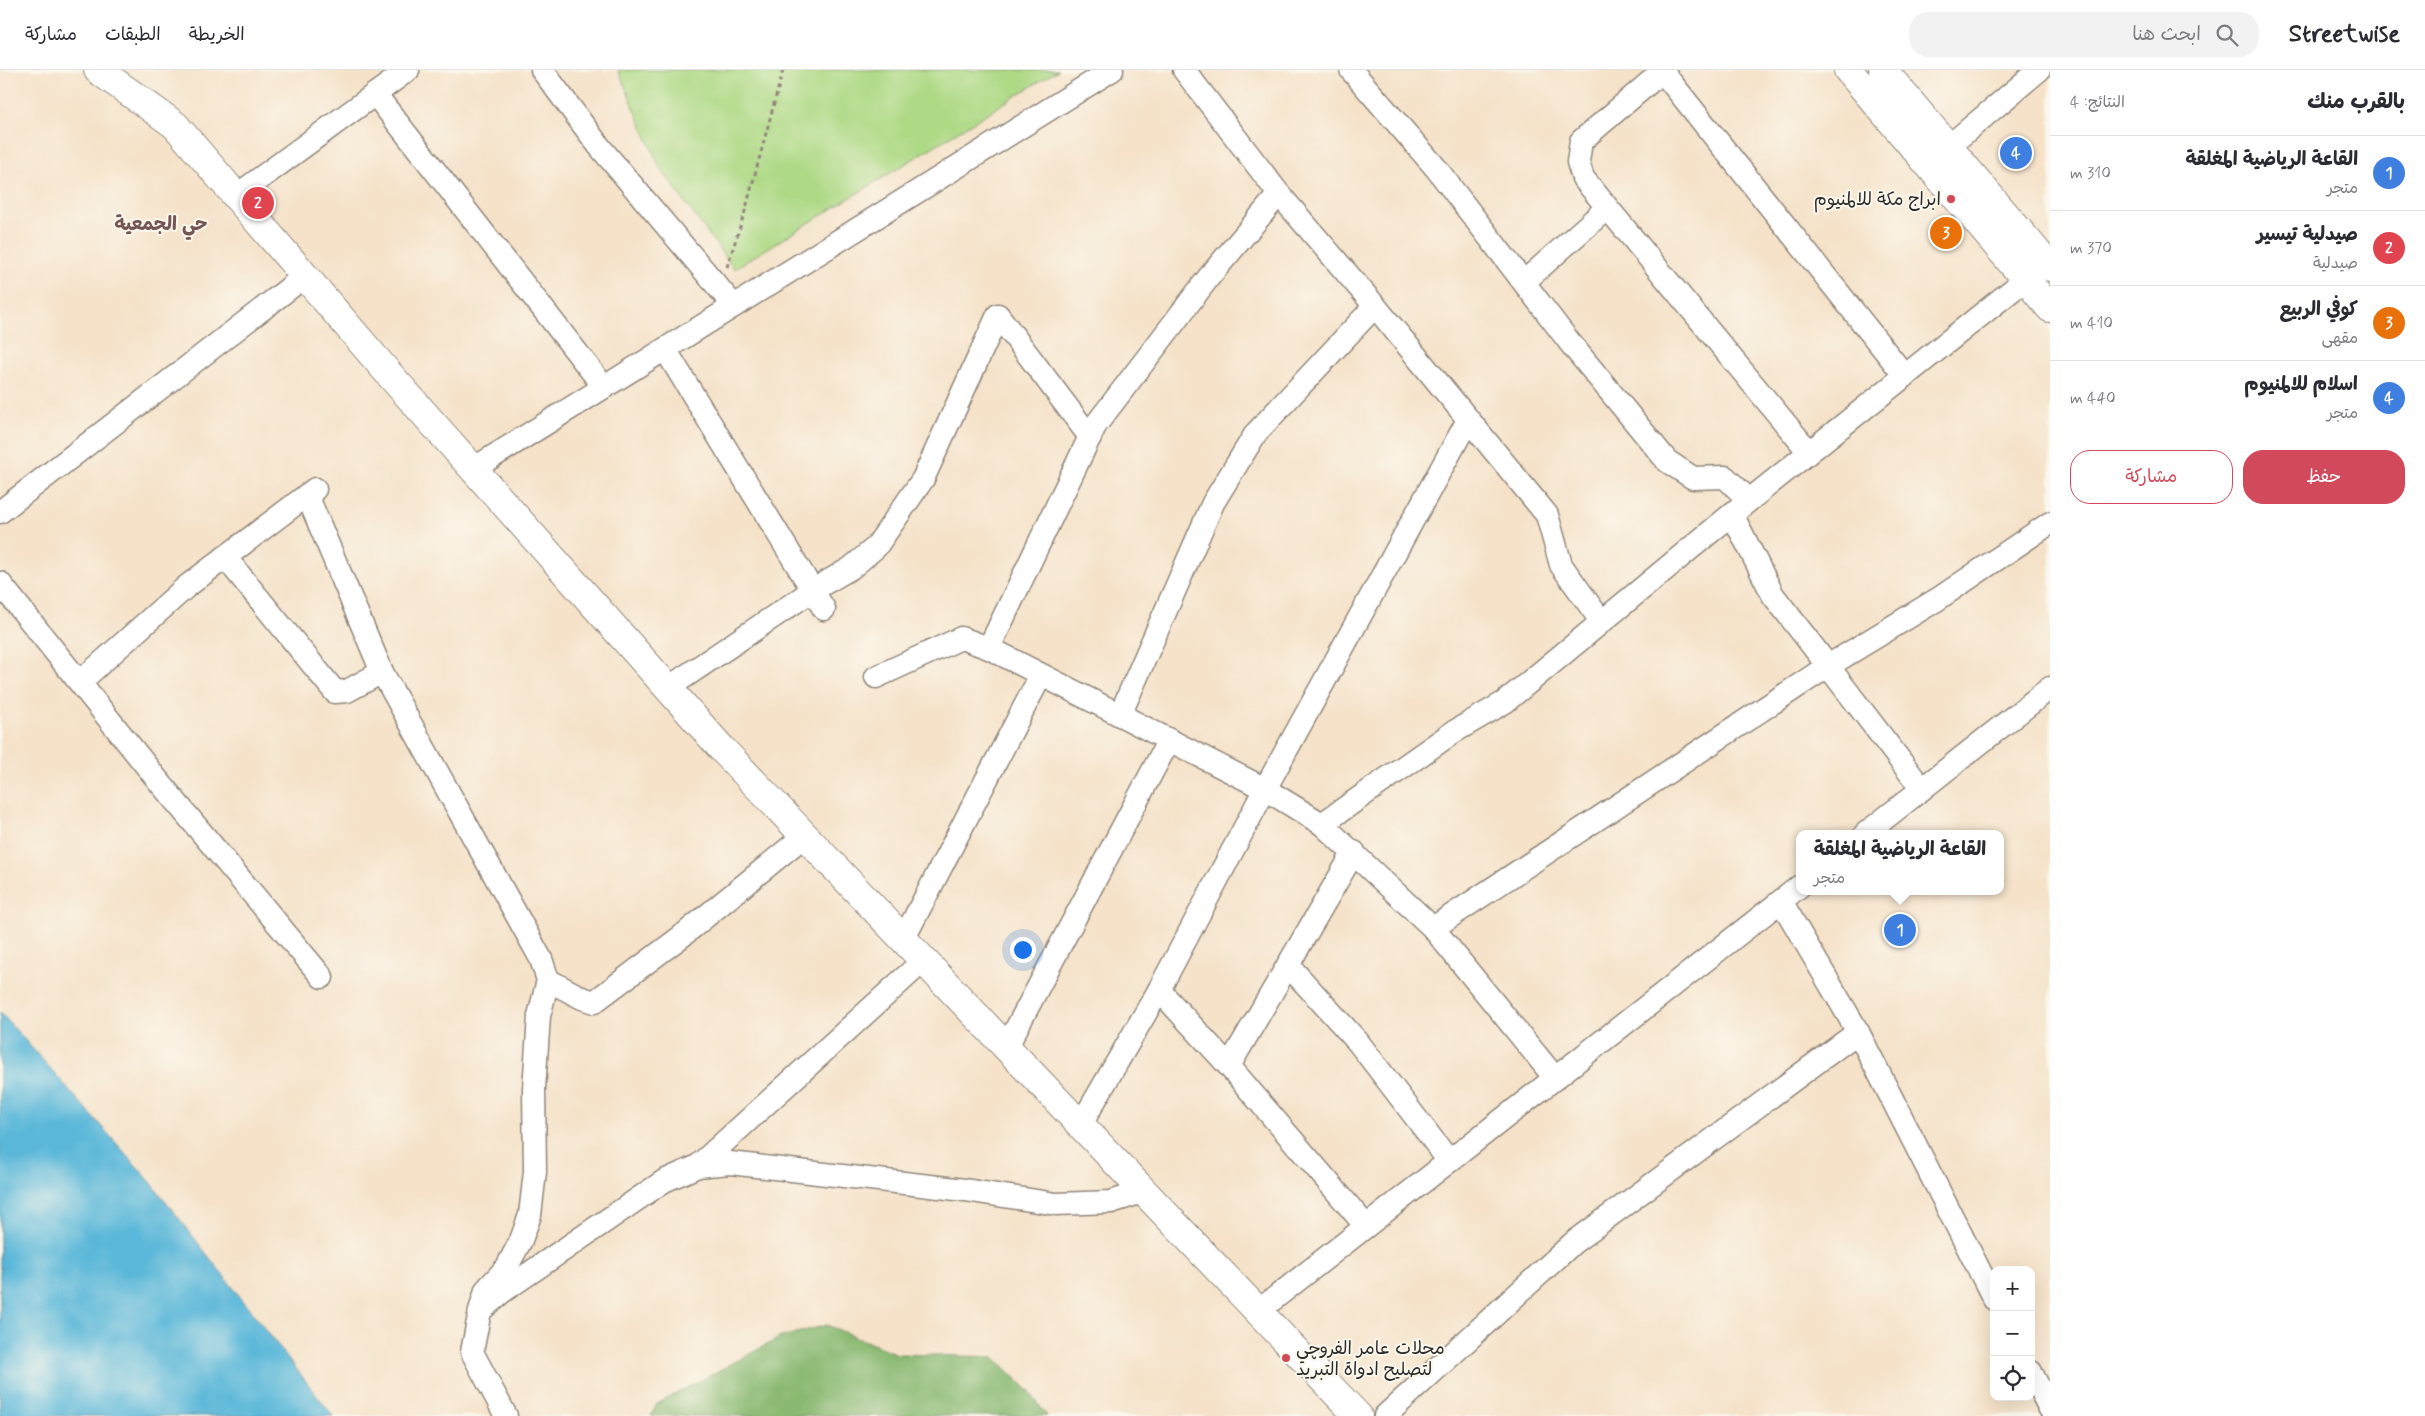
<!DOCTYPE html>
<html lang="ar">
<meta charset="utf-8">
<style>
body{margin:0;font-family:Mynerve,"Playpen Sans Arabic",sans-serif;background:#f2f2f3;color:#2b2b33;direction:rtl}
.controls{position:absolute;right:15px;bottom:15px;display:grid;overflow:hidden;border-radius:10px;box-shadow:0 5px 20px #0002}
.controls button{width:45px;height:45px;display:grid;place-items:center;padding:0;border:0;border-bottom:1px solid #e1e1e2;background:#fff;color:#2b2b33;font:25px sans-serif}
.you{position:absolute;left:1022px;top:879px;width:18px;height:18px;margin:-12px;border:4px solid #fff;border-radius:50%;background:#1a73e8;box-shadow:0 0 0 8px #1a73e833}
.badge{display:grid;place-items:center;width:32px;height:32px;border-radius:50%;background:#d1495b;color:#fff;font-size:16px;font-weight:700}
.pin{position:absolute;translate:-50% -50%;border:2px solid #fff;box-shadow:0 1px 5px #0006}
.popup{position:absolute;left:1796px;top:760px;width:208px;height:65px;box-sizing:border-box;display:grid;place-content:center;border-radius:10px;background:#fff;filter:drop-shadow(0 1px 4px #0005);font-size:16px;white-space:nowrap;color:#7c7c81}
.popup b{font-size:19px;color:#2b2b33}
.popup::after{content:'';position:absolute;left:50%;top:100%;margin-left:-10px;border:10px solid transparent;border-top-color:#fff}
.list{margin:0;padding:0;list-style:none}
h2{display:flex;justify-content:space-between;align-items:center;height:65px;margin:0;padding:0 20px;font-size:21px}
h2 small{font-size:16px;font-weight:400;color:#7c7c81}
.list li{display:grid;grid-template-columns:32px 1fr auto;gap:15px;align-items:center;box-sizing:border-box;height:75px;padding:0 20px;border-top:1px solid #e1e1e2}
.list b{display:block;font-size:19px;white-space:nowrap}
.list p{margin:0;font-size:16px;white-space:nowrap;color:#7c7c81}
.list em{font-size:16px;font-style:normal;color:#7c7c81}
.actions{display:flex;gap:10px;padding:15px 20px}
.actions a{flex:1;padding:11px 0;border:1px solid #d1495b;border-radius:20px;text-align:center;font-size:18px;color:#d1495b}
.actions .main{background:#d1495b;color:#fff}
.icon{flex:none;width:28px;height:28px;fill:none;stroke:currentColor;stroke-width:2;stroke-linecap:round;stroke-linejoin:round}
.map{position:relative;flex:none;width:2050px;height:1346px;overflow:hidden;direction:ltr}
header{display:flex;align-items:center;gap:30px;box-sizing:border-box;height:70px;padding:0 25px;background:#fff;border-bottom:1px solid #e1e1e2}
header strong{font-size:24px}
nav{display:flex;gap:28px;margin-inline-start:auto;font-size:18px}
.search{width:350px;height:45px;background:#f2f2f3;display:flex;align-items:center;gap:12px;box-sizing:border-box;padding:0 18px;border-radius:20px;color:#7c7c81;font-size:19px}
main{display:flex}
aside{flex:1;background:#fff}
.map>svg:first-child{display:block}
</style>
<header>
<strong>Streetwise</strong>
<div class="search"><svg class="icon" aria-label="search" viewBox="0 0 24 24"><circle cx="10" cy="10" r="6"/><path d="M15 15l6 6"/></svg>ابحث هنا</div>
<nav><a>الخريطة</a><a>الطبقات</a><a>مشاركة</a></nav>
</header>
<main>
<aside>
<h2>بالقرب منك<small>النتائج: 4</small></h2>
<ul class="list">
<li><span class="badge" style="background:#3f7fe0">1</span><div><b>القاعة الرياضية المغلقة</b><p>متجر</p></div><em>310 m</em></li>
<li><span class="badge" style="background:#e0444e">2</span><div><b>صيدلية تيسير</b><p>صيدلية</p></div><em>370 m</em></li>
<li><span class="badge" style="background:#e8710a">3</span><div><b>كوفي الربيع</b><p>مقهى</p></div><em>410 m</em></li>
<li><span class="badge" style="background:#3f7fe0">4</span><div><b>اسلام للالمنيوم</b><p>متجر</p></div><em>440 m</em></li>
</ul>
<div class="actions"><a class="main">حفظ</a><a>مشاركة</a></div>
</aside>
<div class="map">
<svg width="2050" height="1346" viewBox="0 0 2050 1346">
<rect width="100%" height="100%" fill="#fbf7ec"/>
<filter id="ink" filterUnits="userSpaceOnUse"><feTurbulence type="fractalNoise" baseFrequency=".02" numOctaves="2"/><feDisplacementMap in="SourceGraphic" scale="10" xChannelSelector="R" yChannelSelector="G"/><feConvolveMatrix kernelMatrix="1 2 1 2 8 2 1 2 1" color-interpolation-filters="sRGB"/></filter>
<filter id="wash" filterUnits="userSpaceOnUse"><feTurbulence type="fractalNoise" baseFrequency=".0096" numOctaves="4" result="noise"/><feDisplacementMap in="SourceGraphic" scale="20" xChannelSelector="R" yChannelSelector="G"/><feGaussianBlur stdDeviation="1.12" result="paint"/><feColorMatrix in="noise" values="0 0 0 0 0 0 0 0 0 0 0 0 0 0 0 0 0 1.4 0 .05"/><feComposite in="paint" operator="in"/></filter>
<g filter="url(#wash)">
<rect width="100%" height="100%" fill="#f5e2c9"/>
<path fill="#aed985" stroke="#6c8258" d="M 618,0 L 1058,0 L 734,199 L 660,98 Z"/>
<path fill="#8ab972" stroke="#5a724e" d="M 827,1255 L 897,1284 L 994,1287 L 1029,1321 L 1047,1346 L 651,1346 L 657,1334 L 781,1267 Z"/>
<path fill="#5ab7d9" stroke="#427182" d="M 0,942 L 149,1110 L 333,1346 L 0,1346 Z"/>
</g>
<g filter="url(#ink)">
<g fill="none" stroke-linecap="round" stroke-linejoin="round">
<defs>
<g id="street">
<path d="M 542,0 L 599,76 L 734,236"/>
<path d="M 1184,0 L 1279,124 L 1375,236 L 1547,445 L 1561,495 L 1601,551"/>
<path d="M 1351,0 L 1436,98 L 1571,274 L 1667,391 L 1693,408 L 1725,407 L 1749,430"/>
<path d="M 1664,0 L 1581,71 L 1578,92 L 1583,108 L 1809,382"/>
<path d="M 1662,1 L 1905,306"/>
<path d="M 375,24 L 604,317"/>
<path d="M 1948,77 L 2039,0"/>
<path d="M 236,126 L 408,0"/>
<path d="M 1524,212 L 1607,138"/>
<path d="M 665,279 L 824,539"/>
<path d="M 473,399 L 1112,0"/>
<path d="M 307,425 L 382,602"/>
<path d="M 0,442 L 305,206"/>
<path d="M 225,487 L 335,622 L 347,621 L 382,602 L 541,889 L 548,910 L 539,946 L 534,1019 L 535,1102 L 530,1145 L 521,1170 L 507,1197 L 486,1220 L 480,1241"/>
<path d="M 0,513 L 156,708 L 322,907"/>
<path d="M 989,578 L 1095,356 L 1209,207 L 1279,124"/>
<path d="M 876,607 L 961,568 L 989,578 L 1265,719 L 1322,754 L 1433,858 L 1555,1008"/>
<path d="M 80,612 L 186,517 L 315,419"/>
<path d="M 668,618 L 813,520 L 851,498 L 876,477 L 923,409 L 998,245 L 1090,367"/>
<path d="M 1120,645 L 1213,433 L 1256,363 L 1375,236"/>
<path d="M 1922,719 L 1828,596 L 1938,529 L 2050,453"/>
<path d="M 1322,754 L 1452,663 L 1505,632 L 1732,444 L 2026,209"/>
<path d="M 1865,764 L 2050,618"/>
<path d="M 1781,831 L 1858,962 L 1994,1229"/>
<path d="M 1433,858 L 1828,596 L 1773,525 L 1732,444"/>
<path d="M 903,870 L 1041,605"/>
<path d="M 1288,895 L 1358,972 L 1449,1091"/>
<path d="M 548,910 L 582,928 L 594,932 L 682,866 L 804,766"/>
<path d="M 1159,920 L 1229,996 L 1366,1156"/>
<path d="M 1006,978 L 1169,670"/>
<path d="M 1229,996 L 1354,782"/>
<path d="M 1080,1056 L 1159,920 L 1265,719 L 1468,350"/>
<path d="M 698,1096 L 923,891"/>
<path d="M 1257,1242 L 1800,816"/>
<path d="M 2031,1302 L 2050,1339"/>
<path d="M 506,1346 L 472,1282 L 480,1241 L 502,1222 L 664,1111 L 698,1096 L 730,1093 L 965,1120 L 1056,1134 L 1111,1132 L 1142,1122"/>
<path d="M 1385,1346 L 1573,1173 L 1858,962"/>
</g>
<g id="secondary">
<path d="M 98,0 L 175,55 L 389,304 L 722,679 L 1358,1346"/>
<path d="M 1848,0 L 2050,238"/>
<path d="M 1883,0 L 2050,197"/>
</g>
</defs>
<use href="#street" stroke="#90867a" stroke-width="25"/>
<use href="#secondary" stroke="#90867a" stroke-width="30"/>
<path stroke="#90867a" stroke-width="3" stroke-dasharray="4 4" stroke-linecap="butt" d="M 727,197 L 746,138 L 783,0"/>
<use href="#street" stroke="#fff" stroke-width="22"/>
<use href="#secondary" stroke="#fff" stroke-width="28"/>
</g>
</g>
<g fill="#d1495b" stroke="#fbf7ec" stroke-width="2">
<circle cx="1951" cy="129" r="5"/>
<circle cx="1286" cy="1288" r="5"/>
</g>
<g text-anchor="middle" stroke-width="4" stroke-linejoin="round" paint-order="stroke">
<g font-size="18" fill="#2b2b2b" stroke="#fbf7ec" text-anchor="end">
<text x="1941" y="135">ابراج مكة للالمنيوم</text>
<text x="1296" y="1284" text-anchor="start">محلات عامر الفروچي<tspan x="1296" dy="21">لتصليح ادواة التبريد</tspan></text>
</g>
<g font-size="19" font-weight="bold" fill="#755654" stroke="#fbf7ec">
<text x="161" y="160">حي الجمعية</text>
</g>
</g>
</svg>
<div class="controls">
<button>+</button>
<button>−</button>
<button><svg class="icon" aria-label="locate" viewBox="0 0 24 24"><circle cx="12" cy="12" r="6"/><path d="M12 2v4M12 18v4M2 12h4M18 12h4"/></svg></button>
</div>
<div class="you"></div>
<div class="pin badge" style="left:1900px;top:860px;background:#3f7fe0">1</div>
<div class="popup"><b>القاعة الرياضية المغلقة</b>متجر</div>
<div class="pin badge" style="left:258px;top:133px;background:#e0444e">2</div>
<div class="pin badge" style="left:1946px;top:163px;background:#e8710a">3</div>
<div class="pin badge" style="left:2016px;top:83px;background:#3f7fe0">4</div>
</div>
</main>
